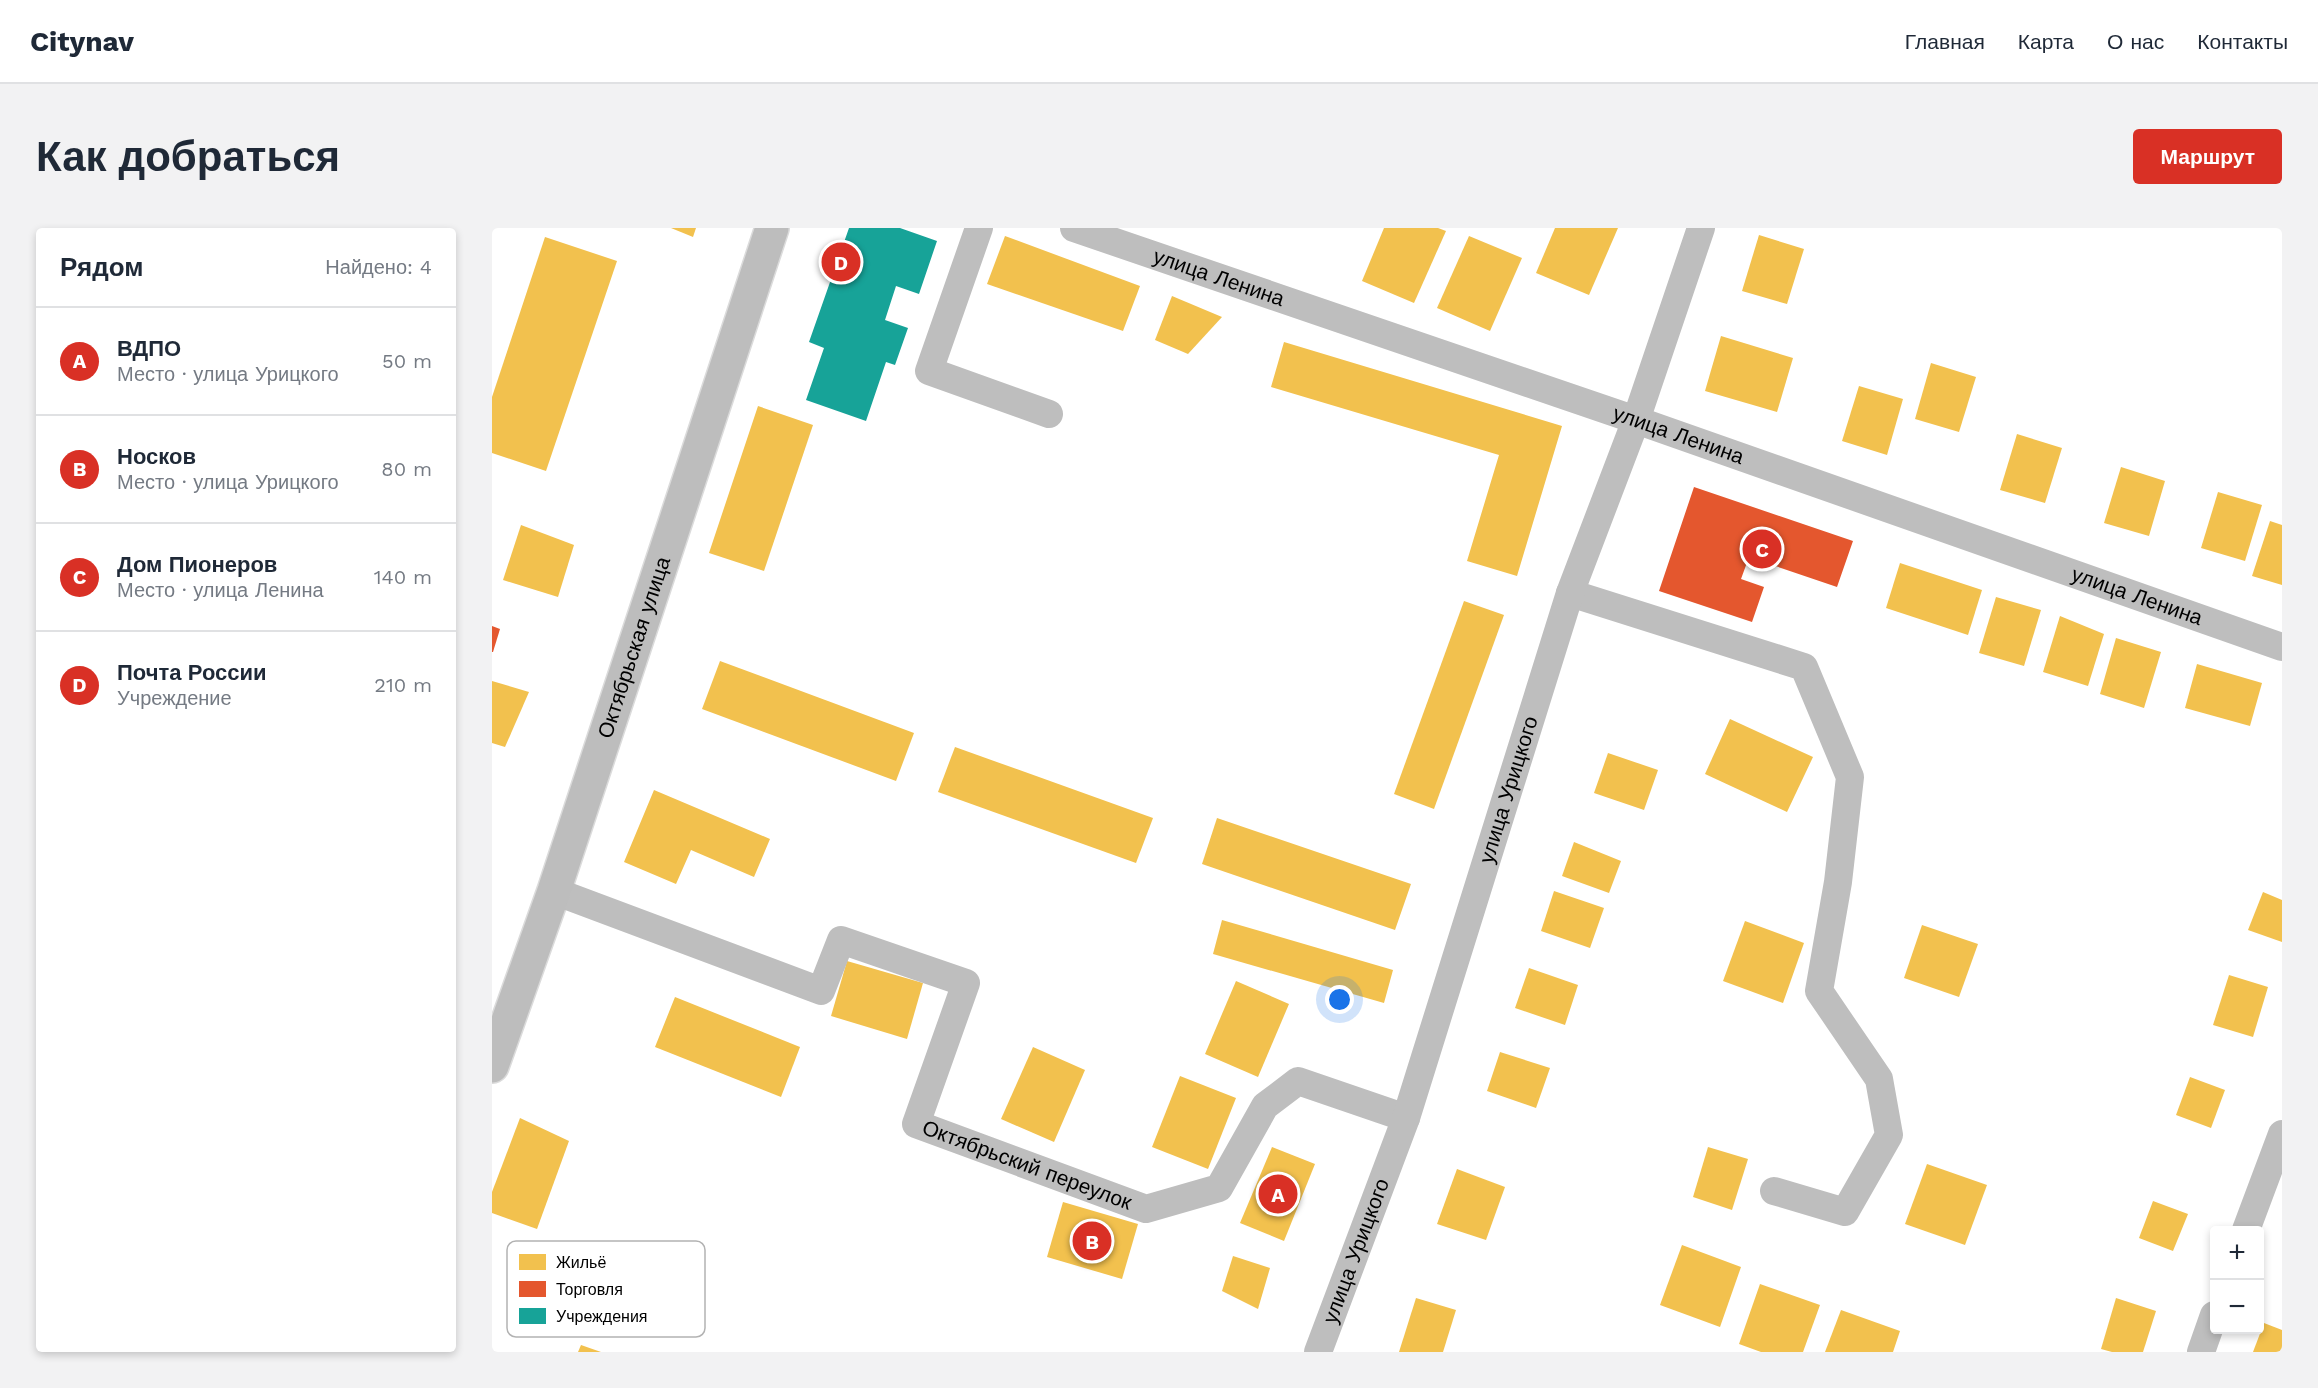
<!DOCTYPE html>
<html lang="ru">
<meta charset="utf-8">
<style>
body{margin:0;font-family:"Work Sans",sans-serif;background:#f2f2f3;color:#1f2937}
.controls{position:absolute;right:18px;bottom:18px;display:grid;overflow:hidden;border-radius:6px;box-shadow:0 3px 9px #0003}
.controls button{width:54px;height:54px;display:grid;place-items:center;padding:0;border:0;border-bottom:2px solid #e0e1e3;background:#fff;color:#1f2937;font:30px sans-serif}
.you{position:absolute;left:848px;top:772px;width:21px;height:21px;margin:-15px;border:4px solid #fff;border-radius:50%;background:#1a73e8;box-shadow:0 0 0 9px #1a73e833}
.badge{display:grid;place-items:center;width:39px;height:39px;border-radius:50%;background:#d93025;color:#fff;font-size:20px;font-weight:700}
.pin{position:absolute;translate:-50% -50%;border:3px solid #fff;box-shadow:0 2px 6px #0006}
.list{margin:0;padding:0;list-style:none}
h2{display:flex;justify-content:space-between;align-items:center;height:78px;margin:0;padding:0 24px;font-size:26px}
h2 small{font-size:20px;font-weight:400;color:#747a83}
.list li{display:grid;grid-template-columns:39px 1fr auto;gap:18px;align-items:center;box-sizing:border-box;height:108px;padding:0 24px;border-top:2px solid #e0e1e3}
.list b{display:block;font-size:22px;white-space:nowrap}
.list p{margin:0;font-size:20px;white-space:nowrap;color:#747a83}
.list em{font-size:20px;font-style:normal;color:#747a83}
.map{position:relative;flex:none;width:1790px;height:1124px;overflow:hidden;border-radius:6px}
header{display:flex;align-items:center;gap:36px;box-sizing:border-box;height:84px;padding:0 30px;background:#fff;border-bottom:2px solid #e0e1e3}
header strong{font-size:28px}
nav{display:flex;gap:33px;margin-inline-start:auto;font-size:21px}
.intro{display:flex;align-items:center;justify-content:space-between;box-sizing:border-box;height:144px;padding:0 36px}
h1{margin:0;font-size:42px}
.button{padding:15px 27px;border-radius:6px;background:#d93025;color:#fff;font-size:21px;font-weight:700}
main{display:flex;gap:36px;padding:0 36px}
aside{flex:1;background:#fff;border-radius:6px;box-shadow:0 3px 9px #0003}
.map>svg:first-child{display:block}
</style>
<header>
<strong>Citynav</strong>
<nav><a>Главная</a><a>Карта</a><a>О нас</a><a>Контакты</a></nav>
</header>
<div class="intro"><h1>Как добраться</h1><a class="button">Маршрут</a></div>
<main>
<aside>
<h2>Рядом<small>Найдено: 4</small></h2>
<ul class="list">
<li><span class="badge">A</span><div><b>ВДПО</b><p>Место · улица Урицкого</p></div><em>50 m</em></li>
<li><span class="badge">B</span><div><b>Носков</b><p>Место · улица Урицкого</p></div><em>80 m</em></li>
<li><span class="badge">C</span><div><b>Дом Пионеров</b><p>Место · улица Ленина</p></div><em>140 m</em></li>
<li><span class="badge">D</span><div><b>Почта России</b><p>Учреждение</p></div><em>210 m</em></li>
</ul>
</aside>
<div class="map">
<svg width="1790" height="1124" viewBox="0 0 1790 1124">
<rect width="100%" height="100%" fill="#fff"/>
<g fill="#f2c14e">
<path d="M 179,0 L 204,0 L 201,9 Z"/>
<path d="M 892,0 L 946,0 L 954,3 L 922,75 L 870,53 Z"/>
<path d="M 1063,0 L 1126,0 L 1097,67 L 1044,45 Z"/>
<path d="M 1267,7 L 1312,21 L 1295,76 L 1250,63 Z"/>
<path d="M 513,8 L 648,58 L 631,103 L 495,56 Z"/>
<path d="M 977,8 L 1030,30 L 998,103 L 945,80 Z"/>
<path d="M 53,9 L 125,33 L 54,243 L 0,225 L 0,169 Z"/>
<path d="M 680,68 L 730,89 L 696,126 L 663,112 Z"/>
<path d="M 1229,108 L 1301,130 L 1285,184 L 1213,163 Z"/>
<path d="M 792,114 L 1070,198 L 1025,348 L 975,333 L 1007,227 L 779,159 Z"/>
<path d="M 1439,135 L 1484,149 L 1467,204 L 1423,191 Z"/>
<path d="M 1367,158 L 1411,171 L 1395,227 L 1350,213 Z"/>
<path d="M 266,178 L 321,197 L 272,343 L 217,325 Z"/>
<path d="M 1525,206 L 1570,220 L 1553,275 L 1508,262 Z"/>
<path d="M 1629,239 L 1673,253 L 1657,308 L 1612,295 Z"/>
<path d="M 1726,264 L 1770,277 L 1753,333 L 1709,320 Z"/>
<path d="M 1778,293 L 1790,297 L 1790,357 L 1760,348 Z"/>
<path d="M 29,297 L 82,317 L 66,369 L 11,352 Z"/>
<path d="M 1408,335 L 1490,362 L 1476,407 L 1394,380 Z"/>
<path d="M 1504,369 L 1549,382 L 1532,438 L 1487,425 Z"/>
<path d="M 972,373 L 1012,387 L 942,581 L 902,566 Z"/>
<path d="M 1568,388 L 1612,406 L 1596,458 L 1551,444 Z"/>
<path d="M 1624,410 L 1669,424 L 1652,480 L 1608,466 Z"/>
<path d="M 228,433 L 422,505 L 404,553 L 210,481 Z"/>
<path d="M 1705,436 L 1770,455 L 1758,498 L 1693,480 Z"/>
<path d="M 0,453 L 37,464 L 13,519 L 0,515 Z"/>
<path d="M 1238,491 L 1321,529 L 1295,584 L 1213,546 Z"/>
<path d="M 463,519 L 661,590 L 644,635 L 446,564 Z"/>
<path d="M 1116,525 L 1166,542 L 1152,582 L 1102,565 Z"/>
<path d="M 162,562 L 278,611 L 262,649 L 199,622 L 184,656 L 132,634 Z"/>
<path d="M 725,590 L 919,656 L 903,702 L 710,636 Z"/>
<path d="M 1082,614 L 1129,633 L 1117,665 L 1070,648 Z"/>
<path d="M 1062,663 L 1112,680 L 1098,720 L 1049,703 Z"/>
<path d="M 1771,664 L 1790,672 L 1790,714 L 1756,702 Z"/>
<path d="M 730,692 L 901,742 L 892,775 L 721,726 Z"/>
<path d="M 1253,693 L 1312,715 L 1291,775 L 1231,753 Z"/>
<path d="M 1430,697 L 1486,716 L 1467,769 L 1412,750 Z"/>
<path d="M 355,733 L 431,755 L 415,811 L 339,788 Z"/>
<path d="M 1037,740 L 1086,757 L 1073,797 L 1023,780 Z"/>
<path d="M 1737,747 L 1776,759 L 1761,809 L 1721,797 Z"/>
<path d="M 744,753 L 797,776 L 766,849 L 713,826 Z"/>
<path d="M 183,769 L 308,819 L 289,869 L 163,819 Z"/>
<path d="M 541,819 L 593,842 L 562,914 L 509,891 Z"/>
<path d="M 1008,824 L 1058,840 L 1044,880 L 995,863 Z"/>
<path d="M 688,848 L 744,870 L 716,941 L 660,919 Z"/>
<path d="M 1698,849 L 1733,862 L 1719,900 L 1684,887 Z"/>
<path d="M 28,890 L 77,913 L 45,1001 L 0,985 L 0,964 Z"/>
<path d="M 780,919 L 823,936 L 792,1013 L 748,995 Z"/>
<path d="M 1216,919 L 1256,931 L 1240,982 L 1201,969 Z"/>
<path d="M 1435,936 L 1495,957 L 1473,1017 L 1413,996 Z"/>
<path d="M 965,941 L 1013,959 L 994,1012 L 945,996 Z"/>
<path d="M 1661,973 L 1696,986 L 1681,1023 L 1647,1010 Z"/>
<path d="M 571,974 L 646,996 L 630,1051 L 555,1029 Z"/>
<path d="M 1190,1017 L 1249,1039 L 1228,1099 L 1168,1077 Z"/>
<path d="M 741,1028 L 778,1040 L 766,1081 L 730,1063 Z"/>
<path d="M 1268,1056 L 1328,1077 L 1311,1124 L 1269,1124 L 1247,1116 Z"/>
<path d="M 924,1070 L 964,1082 L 951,1124 L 907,1124 Z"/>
<path d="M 1624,1070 L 1664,1083 L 1651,1124 L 1620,1124 L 1609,1121 Z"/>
<path d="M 1349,1082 L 1408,1103 L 1401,1124 L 1333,1124 Z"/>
<path d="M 1772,1095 L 1790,1102 L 1790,1124 L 1761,1124 Z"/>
<path d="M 89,1117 L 109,1124 L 86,1124 Z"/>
</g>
<g fill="#e4572e">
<path d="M 1202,259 L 1361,313 L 1345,359 L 1257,329 L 1249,351 L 1272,359 L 1260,394 L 1167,363 Z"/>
<path d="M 0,398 L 8,401 L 1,424 L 0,424 Z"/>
</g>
<path fill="#17a398" d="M 357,0 L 408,0 L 445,13 L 427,66 L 404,58 L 393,92 L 416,100 L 403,137 L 394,134 L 374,193 L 314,172 L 332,120 L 317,114 Z"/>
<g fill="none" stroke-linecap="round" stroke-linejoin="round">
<defs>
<g id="major">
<path id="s4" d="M 0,838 L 62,663 L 280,0"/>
</g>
</defs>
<use href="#major" stroke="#dbdbdb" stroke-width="36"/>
<g stroke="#bebebe" stroke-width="28">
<path d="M 487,0 L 437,143 L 557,186"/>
<path id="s1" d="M 582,0 L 1144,192 L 1790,419"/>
<path d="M 1078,365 L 1312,439 L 1358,549 L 1346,654 L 1327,763 L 1387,851 L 1397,907 L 1353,984 L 1282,963"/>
<path id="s2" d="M 62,663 L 329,763 L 349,712 L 474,755 L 424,896 L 654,981 L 727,960 L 773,878 L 806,853 L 914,890"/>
<path d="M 1754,1002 L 1790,906"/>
<path id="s3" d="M 826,1124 L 914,890 L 1078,365 L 1144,192 L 1209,0"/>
<path d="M 1709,1124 L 1722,1087"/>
</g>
<use href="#major" stroke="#bdbdbd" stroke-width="33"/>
</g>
<g text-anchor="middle" stroke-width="6" stroke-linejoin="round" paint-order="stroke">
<g font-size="21" fill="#000" stroke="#fff">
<text dy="7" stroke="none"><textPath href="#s1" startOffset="153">улица Ленина</textPath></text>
<text dy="7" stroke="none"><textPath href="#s1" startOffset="639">улица Ленина</textPath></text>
<text dy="7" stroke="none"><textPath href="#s1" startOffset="1125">улица Ленина</textPath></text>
<text dy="7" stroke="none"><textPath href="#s4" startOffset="442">Октябрьская улица</textPath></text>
<text dy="7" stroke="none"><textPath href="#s3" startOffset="594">улица Урицкого</textPath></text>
<text dy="7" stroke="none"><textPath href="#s2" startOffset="740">Октябрьский переулок</textPath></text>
<text dy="7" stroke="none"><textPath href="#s3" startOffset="108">улица Урицкого</textPath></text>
</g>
</g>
<rect x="15" y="1013" width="198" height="96" rx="9" fill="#fff" stroke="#b2b2b2" stroke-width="1.5"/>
<rect x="27" y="1026" width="27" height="16" fill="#f2c14e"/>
<rect x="27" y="1053" width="27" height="16" fill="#e4572e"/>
<rect x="27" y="1080" width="27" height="16" fill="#17a398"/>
<g font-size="16" fill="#000">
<text x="64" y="1040">Жильё</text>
<text x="64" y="1067">Торговля</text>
<text x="64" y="1094">Учреждения</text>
</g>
</svg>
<div class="controls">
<button>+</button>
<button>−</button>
</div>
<div class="you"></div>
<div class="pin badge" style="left:786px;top:966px">A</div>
<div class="pin badge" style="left:600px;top:1013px">B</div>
<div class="pin badge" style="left:1270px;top:321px">C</div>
<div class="pin badge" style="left:349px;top:34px">D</div>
</div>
</main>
